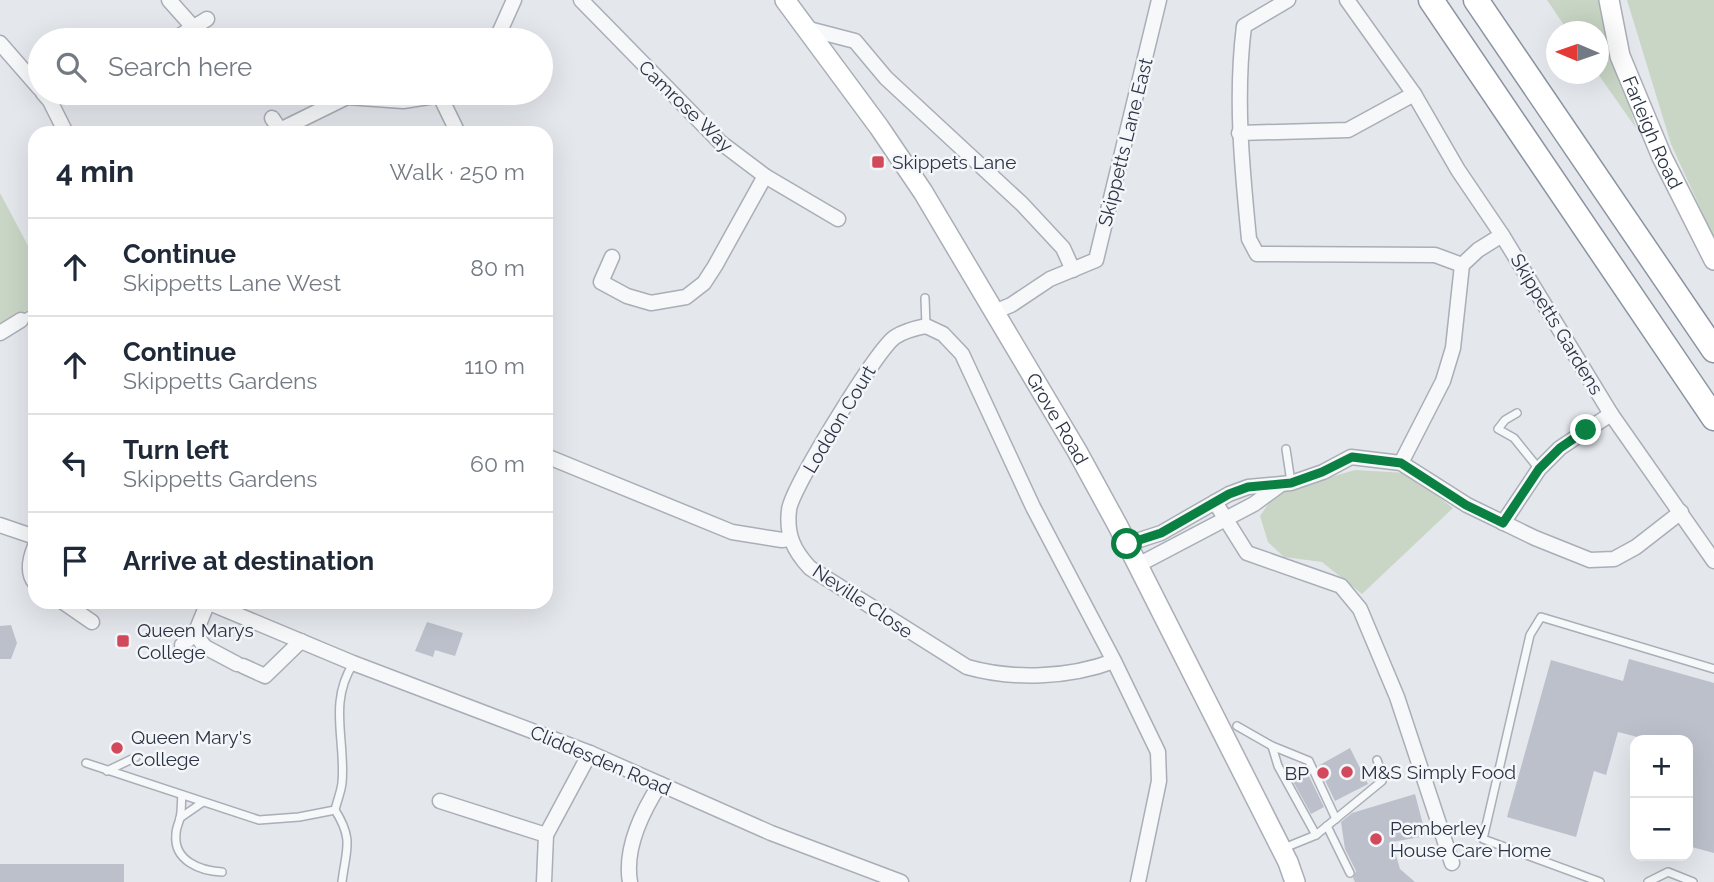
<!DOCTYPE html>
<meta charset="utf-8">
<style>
body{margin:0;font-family:Raleway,sans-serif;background:#f2f2f3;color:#1f2937}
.controls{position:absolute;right:21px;bottom:21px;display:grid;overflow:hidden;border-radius:14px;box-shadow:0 7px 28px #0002}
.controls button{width:63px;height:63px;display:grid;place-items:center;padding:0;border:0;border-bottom:2px solid #e0e1e3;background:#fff;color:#1f2937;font:35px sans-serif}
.compass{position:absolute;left:1546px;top:21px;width:63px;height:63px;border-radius:50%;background:#fff;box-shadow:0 7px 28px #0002;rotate:272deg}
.stop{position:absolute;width:21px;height:21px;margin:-16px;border:5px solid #0b8043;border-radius:50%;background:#fff}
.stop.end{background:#0b8043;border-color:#fff;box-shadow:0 2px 7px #0008}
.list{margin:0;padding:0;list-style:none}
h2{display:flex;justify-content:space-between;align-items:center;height:91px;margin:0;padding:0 28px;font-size:30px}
h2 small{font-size:23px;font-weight:400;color:#747a83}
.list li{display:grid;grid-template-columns:46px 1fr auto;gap:21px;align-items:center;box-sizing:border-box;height:98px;padding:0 28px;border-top:2px solid #e0e1e3}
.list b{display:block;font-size:26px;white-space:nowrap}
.list p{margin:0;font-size:23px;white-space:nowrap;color:#747a83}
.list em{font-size:23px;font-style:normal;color:#747a83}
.icon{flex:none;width:38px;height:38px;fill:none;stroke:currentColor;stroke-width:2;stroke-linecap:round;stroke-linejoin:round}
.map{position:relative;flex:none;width:1714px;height:882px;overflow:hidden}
.search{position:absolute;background:#fff;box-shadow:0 7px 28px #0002;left:28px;top:28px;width:525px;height:77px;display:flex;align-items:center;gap:18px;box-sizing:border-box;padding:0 24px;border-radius:38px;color:#747a83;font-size:26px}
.panel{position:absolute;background:#fff;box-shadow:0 7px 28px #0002;left:28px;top:126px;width:525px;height:483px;border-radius:21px}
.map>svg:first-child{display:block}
</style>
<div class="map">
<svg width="1714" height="882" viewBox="0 0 1714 882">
<rect width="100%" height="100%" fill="#e4e7ec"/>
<g fill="#c9d6c5">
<path d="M 1547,0 L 1598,0 L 1636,128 L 1598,74 L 1598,32 L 1568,31 Z"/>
<path d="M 1627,0 L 1714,0 L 1714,238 L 1671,144 Z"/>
<path d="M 0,193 L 35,259 L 35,306 L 0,325 Z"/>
<path d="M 1355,470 L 1406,473 L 1453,508 L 1362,594 L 1322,562 L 1284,557 L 1268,542 L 1260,516 L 1276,493 Z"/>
</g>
<g fill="#bbc0ca">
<path d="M 427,622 L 463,633 L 455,656 L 435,650 L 433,657 L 415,651 Z"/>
<path d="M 11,625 L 17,643 L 11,659 L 0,659 L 0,626 Z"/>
<path d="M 1629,659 L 1714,683 L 1714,853 L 1688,846 L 1688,740 L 1649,740 L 1618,732 L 1606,775 L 1594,771 L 1576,837 L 1507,817 L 1551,660 L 1623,681 Z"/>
<path d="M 1350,748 L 1368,784 L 1335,801 L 1318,766 Z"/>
<path d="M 1302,765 L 1304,766 L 1324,807 L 1311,814 L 1288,772 Z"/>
<path d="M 1415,794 L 1426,836 L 1392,842 L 1400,869 L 1415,882 L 1355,882 L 1353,878 L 1356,871 L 1345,849 L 1341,822 L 1352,813 Z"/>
<rect x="0" y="864" width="124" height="18"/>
</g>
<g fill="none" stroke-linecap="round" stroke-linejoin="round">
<defs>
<g id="lane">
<path d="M 925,298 L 926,326"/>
<path d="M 21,320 L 35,312"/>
<path d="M 1517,413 L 1505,420 L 1498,429 L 1514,438 L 1539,469"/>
<path d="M 1286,449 L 1291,482"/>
<path d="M 1237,726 L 1272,746 L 1278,766 L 1316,835"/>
<path d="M 1272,746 L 1309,761 L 1336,819"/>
<path d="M 86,763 L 259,820 L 299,817 L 335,810"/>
<path d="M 107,771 L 136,757"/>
<path d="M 182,795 C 181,802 182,810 180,818 C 179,823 176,828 176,834 C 173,861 201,871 222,872"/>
<path d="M 180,818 L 203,802"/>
<path d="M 1327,826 L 1350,873"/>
<path d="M 1284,848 L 1316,835 L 1382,781 L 1383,777 L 1377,760"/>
<path d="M 342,882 C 346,849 354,840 335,810 C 337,801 341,792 342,783 C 346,741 328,703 353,664"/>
<path d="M 1600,882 L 1483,839 L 1530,635 L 1541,617 L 1714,669"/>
<path d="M 1648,882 L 1668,872 L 1693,882"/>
</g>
<g id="street">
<path d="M 169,0 L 193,27"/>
<path d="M 581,0 L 720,142 L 765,176 L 838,219"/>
<path d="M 1288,0 L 1244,26 C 1235,98 1242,168 1249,239 L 1257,254 L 1435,255 L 1462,265"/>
<path d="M 1347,0 L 1414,94 L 1458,170 L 1502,235 L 1611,414 L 1714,561"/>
<path d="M 805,28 L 855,41 L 886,78 L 1022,204 L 1063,248 L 1073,270"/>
<path d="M 181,35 L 207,19"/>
<path d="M 496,40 L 514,0"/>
<path d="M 0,43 L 40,89"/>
<path d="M 43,93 L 50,101 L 66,133"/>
<path d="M 440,96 L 458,133"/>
<path d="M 272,118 L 282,133"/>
<path d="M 280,130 L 347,97 L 403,101 L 454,93"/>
<path d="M 1239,133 L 1348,130 L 1414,94"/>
<path d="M 612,257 L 601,282 L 627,296 L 651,303 L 686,297 L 704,283 L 715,266 L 765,176"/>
<path d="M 994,312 L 1011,305 L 1050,279 L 1096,260 L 1159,0"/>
<path d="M 0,333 L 21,320"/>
<path d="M 546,456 L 732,532 L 782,540 L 789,539"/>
<path d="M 1401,463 L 1443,381 L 1453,348 L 1462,265 L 1478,250 L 1502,235"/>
<path d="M 1215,502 L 1247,553 L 1341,586 L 1360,609 L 1397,697 L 1452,863"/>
<path d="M 1503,523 L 1539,469 L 1560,448 L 1611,414"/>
<path d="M 0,525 L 35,537"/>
<path d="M 1127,544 L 1161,533 L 1229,494 L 1248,487 L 1291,483 L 1323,472 L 1351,457 L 1401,463 L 1467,505 L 1535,538 L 1590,560 L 1614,559 L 1636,547 L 1681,512"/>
<path d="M 35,546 C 30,558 27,573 35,583"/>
<path d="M 1138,565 L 1254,504 L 1280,485"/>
<path d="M 63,602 L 92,622"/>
<path d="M 207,602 L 353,663 L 590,753 L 771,833 L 901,882"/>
<path d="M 208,602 L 195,634 L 205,647 L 237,664"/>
<path d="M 182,645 L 195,634"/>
<path d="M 1114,661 L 1033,507 L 962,354 L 943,334 L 926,326 C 916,328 904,331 895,337 C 877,349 791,489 789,510 C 786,535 794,551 810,568 L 967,667 C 1013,680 1069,678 1114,661 L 1158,752 L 1159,781 L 1138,882"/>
<path d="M 243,666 L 265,676 L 301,641"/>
<path d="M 440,801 L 546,835"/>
<path d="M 544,882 L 546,835 L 590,753"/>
<path d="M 630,882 C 624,848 642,812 660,784"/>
</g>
<g id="secondary">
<path id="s1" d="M 785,0 L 879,127 L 923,192 L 1077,451 L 1118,526 L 1288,862 L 1295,882"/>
<path id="s2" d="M 1609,0 L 1620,56 L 1662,157 L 1714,260"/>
</g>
<g id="highway">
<path d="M 1431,0 L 1714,418"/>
<path d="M 1476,0 L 1714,350"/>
</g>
</defs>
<use href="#lane" stroke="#a9aeb7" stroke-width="10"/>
<use href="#street" stroke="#a9aeb7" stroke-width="17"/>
<use href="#secondary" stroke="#a9aeb7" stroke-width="22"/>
<use href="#highway" stroke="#8b94a3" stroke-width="27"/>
<use href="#lane" stroke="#f7f8fa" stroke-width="7"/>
<use href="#street" stroke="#f7f8fa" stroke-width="14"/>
<use href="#secondary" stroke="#fff" stroke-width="19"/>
<use href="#highway" stroke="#fff" stroke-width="24"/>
</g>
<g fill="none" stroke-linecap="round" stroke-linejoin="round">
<path stroke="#0b8043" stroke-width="9" d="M 1127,544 L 1161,533 L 1229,494 L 1248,487 L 1291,483 L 1322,472 L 1352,457 L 1401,463 L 1466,505 L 1503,523 L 1539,469 L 1560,448 L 1586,430"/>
</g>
<g fill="#d1495b" stroke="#f4f6f9" stroke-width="2.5">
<rect x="871" y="155" width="14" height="14" rx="3.5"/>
<rect x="116" y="634" width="14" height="14" rx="3.5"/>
<circle cx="117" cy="748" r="7"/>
<circle cx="1347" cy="772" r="7"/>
<circle cx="1323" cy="773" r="7"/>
<circle cx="1376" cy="839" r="7"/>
</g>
<g text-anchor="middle" stroke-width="5" stroke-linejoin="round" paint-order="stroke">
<g font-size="19" fill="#2b3445" stroke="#f4f6f9">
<text transform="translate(686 106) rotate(44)" y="7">Camrose Way</text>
<text dy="7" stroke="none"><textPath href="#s2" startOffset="140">Farleigh Road</textPath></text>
<text transform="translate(1125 142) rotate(-76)" y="7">Skippetts Lane East</text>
<text transform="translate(1557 324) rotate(59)" y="7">Skippetts Gardens</text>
<text transform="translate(839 419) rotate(-59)" y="7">Loddon Court</text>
<text dy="7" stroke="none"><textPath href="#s1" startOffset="500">Grove Road</textPath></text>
<text transform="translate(863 601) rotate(34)" y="7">Neville Close</text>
<text transform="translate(601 760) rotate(23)" y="7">Cliddesden Road</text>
</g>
<g font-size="19" fill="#2b3445" stroke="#f4f6f9" text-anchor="start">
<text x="892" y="169">Skippets Lane</text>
<text x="137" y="637">Queen Marys<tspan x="137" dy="22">College</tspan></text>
<text x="131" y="744">Queen Mary's<tspan x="131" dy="22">College</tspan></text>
<text x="1361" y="779">M&amp;S Simply Food</text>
<text x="1309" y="780" text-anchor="end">BP</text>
<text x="1390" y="835">Pemberley<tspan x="1390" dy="22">House Care Home</tspan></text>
</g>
</g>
</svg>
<div class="controls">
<button>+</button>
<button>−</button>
</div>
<svg class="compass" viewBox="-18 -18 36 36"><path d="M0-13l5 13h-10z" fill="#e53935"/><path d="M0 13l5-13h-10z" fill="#747a83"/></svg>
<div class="stop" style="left:1127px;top:544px"></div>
<div class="stop end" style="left:1586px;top:430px"></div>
<div class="search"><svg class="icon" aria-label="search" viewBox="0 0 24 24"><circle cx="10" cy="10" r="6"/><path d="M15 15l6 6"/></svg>Search here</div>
<section class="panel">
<h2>4 min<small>Walk · 250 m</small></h2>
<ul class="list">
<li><svg class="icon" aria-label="ahead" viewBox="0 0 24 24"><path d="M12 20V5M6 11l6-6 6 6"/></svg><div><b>Continue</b><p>Skippetts Lane West</p></div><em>80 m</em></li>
<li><svg class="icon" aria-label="ahead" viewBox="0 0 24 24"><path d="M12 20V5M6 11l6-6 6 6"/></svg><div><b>Continue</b><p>Skippetts Gardens</p></div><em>110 m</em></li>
<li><svg class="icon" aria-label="left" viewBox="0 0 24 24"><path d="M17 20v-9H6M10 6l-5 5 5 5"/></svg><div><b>Turn left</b><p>Skippetts Gardens</p></div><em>60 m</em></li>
<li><svg class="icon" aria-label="arrive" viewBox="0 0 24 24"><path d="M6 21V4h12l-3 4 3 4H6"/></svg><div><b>Arrive at destination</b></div></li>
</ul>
</section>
</div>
